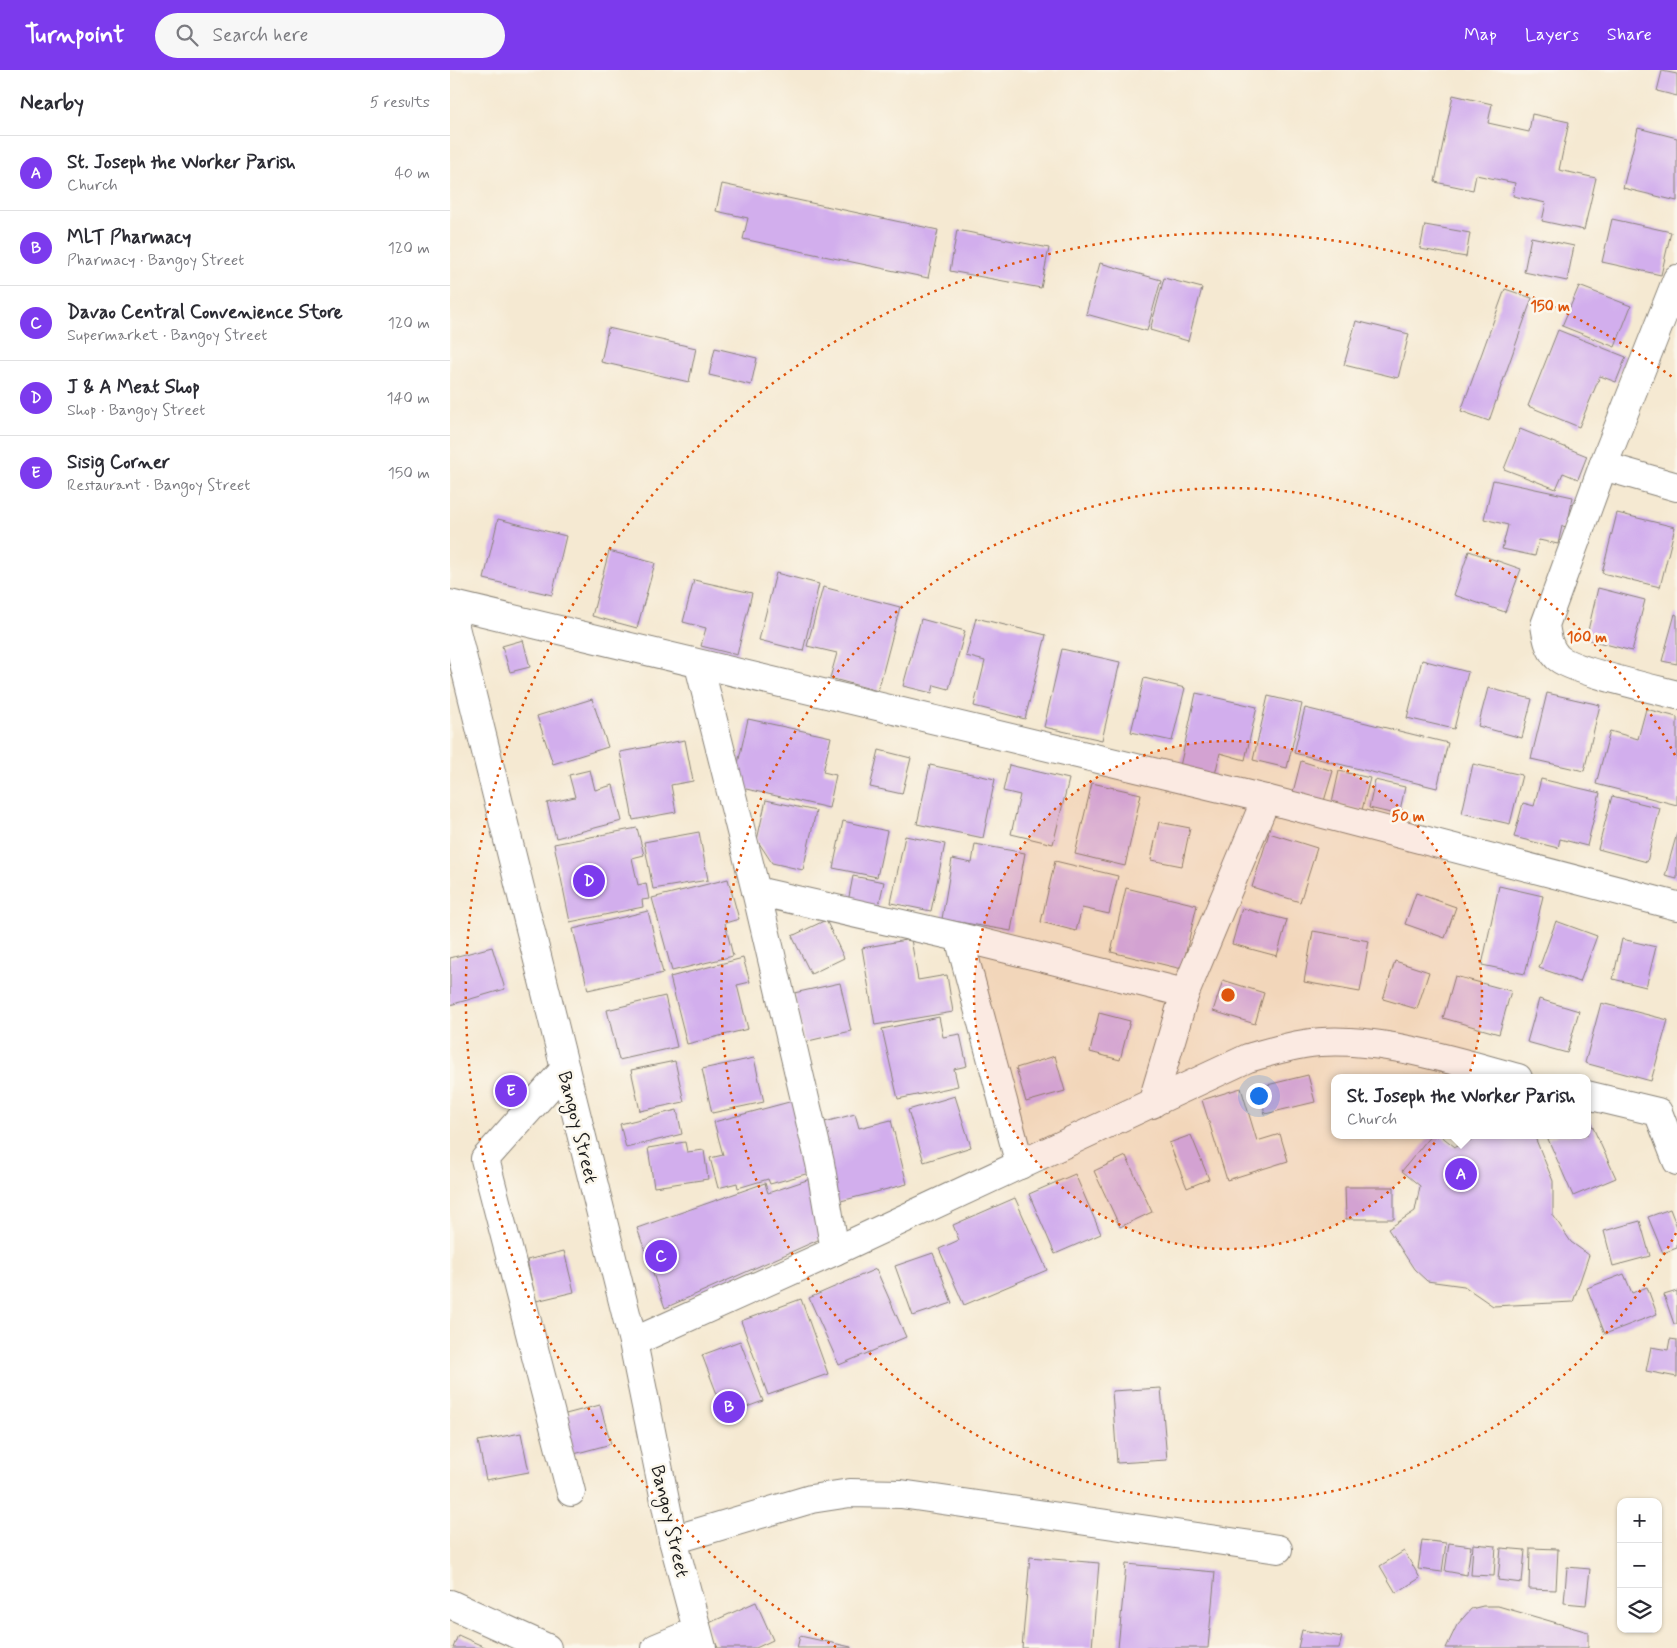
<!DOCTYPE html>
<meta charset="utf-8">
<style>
body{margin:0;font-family:Mynerve,sans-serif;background:#f7f7f7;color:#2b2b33}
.controls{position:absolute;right:15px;bottom:15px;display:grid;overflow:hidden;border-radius:10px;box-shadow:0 1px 4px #0004}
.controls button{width:45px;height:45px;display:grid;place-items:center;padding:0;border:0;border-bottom:1px solid #e1e1e2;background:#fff;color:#2b2b33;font:25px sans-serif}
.you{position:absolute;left:808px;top:1025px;width:18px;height:18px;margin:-12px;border:4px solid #fff;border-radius:50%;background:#1a73e8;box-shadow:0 0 0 8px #1a73e833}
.badge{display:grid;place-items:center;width:32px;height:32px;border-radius:50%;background:#7c3aed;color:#fff;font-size:16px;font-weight:700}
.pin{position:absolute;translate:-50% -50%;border:2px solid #fff;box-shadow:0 1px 5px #0006}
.popup{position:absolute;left:881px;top:1004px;width:260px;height:65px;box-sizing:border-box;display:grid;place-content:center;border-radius:10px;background:#fff;filter:drop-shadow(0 1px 4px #0005);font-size:16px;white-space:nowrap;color:#7c7c81}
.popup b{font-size:19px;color:#2b2b33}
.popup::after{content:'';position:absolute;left:50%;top:100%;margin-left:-10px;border:10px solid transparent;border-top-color:#fff}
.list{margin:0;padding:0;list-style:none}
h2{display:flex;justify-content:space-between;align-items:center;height:65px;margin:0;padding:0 20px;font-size:21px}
h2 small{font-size:16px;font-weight:400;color:#7c7c81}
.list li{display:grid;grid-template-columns:32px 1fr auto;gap:15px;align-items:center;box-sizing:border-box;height:75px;padding:0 20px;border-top:1px solid #e1e1e2}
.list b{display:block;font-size:19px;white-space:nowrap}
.list p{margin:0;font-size:16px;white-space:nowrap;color:#7c7c81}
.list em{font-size:16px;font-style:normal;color:#7c7c81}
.icon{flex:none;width:28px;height:28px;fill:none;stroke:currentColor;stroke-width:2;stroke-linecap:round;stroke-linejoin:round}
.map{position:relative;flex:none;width:1227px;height:1578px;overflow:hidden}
header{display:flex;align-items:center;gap:30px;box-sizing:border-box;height:70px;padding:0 25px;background:#7c3aed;color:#fff}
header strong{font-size:24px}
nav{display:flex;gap:28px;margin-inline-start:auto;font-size:18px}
.search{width:350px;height:45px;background:#f7f7f7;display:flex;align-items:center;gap:12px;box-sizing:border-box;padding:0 18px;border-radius:28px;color:#7c7c81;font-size:19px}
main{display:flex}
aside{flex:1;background:#fff}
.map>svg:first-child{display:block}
</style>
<header>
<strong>Turnpoint</strong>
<div class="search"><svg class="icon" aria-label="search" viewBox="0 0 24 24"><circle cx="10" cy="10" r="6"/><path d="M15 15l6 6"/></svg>Search here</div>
<nav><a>Map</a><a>Layers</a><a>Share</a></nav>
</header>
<main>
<aside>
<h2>Nearby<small>5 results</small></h2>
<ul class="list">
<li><span class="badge">A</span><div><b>St. Joseph the Worker Parish</b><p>Church</p></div><em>40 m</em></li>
<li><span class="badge">B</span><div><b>MLT Pharmacy</b><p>Pharmacy · Bangoy Street</p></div><em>120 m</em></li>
<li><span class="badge">C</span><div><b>Davao Central Convenience Store</b><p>Supermarket · Bangoy Street</p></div><em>120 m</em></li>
<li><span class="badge">D</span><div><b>J &amp; A Meat Shop</b><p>Shop · Bangoy Street</p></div><em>140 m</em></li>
<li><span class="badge">E</span><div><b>Sisig Corner</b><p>Restaurant · Bangoy Street</p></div><em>150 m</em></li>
</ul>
</aside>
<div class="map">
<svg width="1227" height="1578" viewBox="0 0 1227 1578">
<rect width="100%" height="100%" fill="#fbf7ec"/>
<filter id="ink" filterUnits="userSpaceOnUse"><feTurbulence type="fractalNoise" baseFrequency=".02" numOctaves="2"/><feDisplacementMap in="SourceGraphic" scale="10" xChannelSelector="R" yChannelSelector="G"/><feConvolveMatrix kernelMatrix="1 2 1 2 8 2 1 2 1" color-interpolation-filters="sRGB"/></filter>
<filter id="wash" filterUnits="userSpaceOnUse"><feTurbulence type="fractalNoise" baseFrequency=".0096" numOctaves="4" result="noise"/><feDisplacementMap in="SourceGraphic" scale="20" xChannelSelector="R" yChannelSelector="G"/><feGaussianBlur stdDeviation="1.12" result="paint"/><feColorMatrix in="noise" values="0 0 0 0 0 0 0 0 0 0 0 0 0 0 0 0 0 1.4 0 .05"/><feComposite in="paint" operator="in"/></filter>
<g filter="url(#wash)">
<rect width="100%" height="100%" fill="#f5e9d2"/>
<g id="blocks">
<g fill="#d2aeed">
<path d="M 1212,1 L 1227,4 L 1227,26 L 1207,21 Z"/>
<path d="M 1003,25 L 1042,34 L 1038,53 L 1079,62 L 1082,44 L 1119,52 L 1109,100 L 1146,108 L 1134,160 L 1092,151 L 1096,133 L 1063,126 L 1065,113 L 1026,105 L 1023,120 L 985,112 Z"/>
<path d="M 1188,58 L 1227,68 L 1227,131 L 1173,118 Z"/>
<path d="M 272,114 L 488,160 L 478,208 L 293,169 L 298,148 L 266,141 Z"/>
<path d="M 1162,149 L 1221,162 L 1211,205 L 1152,192 Z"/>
<path d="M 975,155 L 1020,163 L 1016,187 L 970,179 Z"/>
<path d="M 507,160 L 599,178 L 591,218 L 500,201 Z"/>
<path d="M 1081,167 L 1124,176 L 1117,211 L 1074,202 Z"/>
<path d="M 650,193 L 711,210 L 697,261 L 636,244 Z"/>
<path d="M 714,208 L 752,218 L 738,271 L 700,260 Z"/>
<path d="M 1129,216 L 1181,236 L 1165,277 L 1112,256 Z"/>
<path d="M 1055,219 L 1082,228 L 1039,351 L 1011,341 Z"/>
<path d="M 906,251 L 959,264 L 948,308 L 894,295 Z"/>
<path d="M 158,258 L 246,278 L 239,312 L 151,292 Z"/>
<path d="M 1108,260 L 1176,287 L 1166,312 L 1150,306 L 1129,357 L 1078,336 Z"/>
<path d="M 265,278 L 307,288 L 301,315 L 259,305 Z"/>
<path d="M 1070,359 L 1137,386 L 1128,409 L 1113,403 L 1106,419 L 1054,399 Z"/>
<path d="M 1043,410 L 1123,427 L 1117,457 L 1112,456 L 1108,474 L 1089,470 L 1085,486 L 1052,479 L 1058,455 L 1034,449 Z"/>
<path d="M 1167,443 L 1225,457 L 1210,517 L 1152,503 Z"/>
<path d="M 48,449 L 116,466 L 102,525 L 34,509 Z"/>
<path d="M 159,481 L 205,493 L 187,558 L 142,546 Z"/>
<path d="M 1019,481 L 1071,499 L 1055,542 L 1004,525 Z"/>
<path d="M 326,503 L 369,514 L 353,581 L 309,570 Z"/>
<path d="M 244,510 L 302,523 L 287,585 L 251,576 L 256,558 L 233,552 Z"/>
<path d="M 373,517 L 450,537 L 428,621 L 380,608 L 387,583 L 357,576 Z"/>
<path d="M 1148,518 L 1195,530 L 1182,581 L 1136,569 Z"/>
<path d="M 1225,544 L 1227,545 L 1227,594 L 1212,591 Z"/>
<path d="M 526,548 L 596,565 L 575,649 L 524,636 L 535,591 L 516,586 Z"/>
<path d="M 471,549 L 515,561 L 499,619 L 484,615 L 482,623 L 453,616 Z"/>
<path d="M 73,570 L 80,597 L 60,602 L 52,576 Z"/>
<path d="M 612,579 L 670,592 L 652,670 L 594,657 Z"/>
<path d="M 972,590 L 1018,602 L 1004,659 L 957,648 Z"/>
<path d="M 694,608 L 735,618 L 722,671 L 681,662 Z"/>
<path d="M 1038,618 L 1082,629 L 1072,668 L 1028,656 Z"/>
<path d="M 746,623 L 807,637 L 795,690 L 770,683 L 764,709 L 729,701 Z"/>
<path d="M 1097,623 L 1150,635 L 1134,701 L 1081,689 Z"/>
<path d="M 818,626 L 852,634 L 837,698 L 803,690 Z"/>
<path d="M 142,629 L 158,677 L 103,694 L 87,646 Z"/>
<path d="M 855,638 L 998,673 L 987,718 L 844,683 Z"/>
<path d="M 1196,639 L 1227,647 L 1227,735 L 1146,714 L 1160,661 L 1188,669 Z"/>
<path d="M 298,649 L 381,667 L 373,702 L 386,705 L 379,738 L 283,716 Z"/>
<path d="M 235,670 L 243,711 L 221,715 L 226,742 L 183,750 L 170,682 Z"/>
<path d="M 429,680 L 461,688 L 452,724 L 420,717 Z"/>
<path d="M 851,691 L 883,701 L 874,731 L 843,722 Z"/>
<path d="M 1023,694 L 1072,705 L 1060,754 L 1012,743 Z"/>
<path d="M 480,695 L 545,709 L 533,768 L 467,754 Z"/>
<path d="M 559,695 L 619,709 L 603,774 L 561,764 L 570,725 L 553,721 Z"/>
<path d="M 140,700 L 145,720 L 163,715 L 172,751 L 106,768 L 97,733 L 125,727 L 119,705 Z"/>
<path d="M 889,701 L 920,708 L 912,740 L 882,733 Z"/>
<path d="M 1091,709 L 1150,723 L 1137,776 L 1110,769 L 1108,778 L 1064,767 L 1073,733 L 1084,736 Z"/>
<path d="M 925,710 L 955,717 L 949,745 L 919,738 Z"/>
<path d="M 642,713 L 691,724 L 675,796 L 625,784 Z"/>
<path d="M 1162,726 L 1210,738 L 1197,792 L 1148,779 Z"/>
<path d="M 316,730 L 366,741 L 353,800 L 322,793 L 307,770 Z"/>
<path d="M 393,751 L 437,761 L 427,807 L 383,798 Z"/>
<path d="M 709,752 L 740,758 L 732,796 L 701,790 Z"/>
<path d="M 187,758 L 194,785 L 182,788 L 188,815 L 196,813 L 199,829 L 192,830 L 193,837 L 120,852 L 104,774 Z"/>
<path d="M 249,762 L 258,810 L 203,819 L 194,772 Z"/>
<path d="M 819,763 L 867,778 L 850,832 L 802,817 Z"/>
<path d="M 1227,763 L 1227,809 L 1215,806 Z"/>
<path d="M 455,766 L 495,774 L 481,841 L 441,833 Z"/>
<path d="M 525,774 L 575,783 L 561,861 L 492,849 L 502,789 L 522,793 Z"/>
<path d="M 605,791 L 668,806 L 659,844 L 632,838 L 626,861 L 591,852 Z"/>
<path d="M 403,806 L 434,812 L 428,839 L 398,832 Z"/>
<path d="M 278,809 L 289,849 L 275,853 L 283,886 L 222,901 L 202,828 Z"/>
<path d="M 1049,816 L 1093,826 L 1075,904 L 1032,895 Z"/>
<path d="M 676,818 L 747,835 L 732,899 L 661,882 Z"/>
<path d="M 966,823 L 1006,837 L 995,868 L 955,854 Z"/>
<path d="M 792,838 L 837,850 L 827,886 L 782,874 Z"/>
<path d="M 198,841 L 213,903 L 138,920 L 123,859 Z"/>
<path d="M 376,850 L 394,888 L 361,904 L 342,866 Z"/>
<path d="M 1106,851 L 1147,866 L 1130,912 L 1089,898 Z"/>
<path d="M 863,861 L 919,871 L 910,922 L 854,912 Z"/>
<path d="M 461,869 L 468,910 L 497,905 L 503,942 L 425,955 L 412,878 Z"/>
<path d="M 1172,869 L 1206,877 L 1196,917 L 1163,909 Z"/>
<path d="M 42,877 L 55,919 L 0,935 L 0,888 Z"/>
<path d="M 293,888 L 300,912 L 287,915 L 298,959 L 237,974 L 220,907 Z"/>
<path d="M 945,891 L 979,902 L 967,939 L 933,929 Z"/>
<path d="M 1005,906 L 1061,921 L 1049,964 L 993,948 Z"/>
<path d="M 773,910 L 814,923 L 805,954 L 763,941 Z"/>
<path d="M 390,913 L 401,961 L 354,972 L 344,923 Z"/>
<path d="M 215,926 L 227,977 L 169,990 L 157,940 Z"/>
<path d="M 1089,929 L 1129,941 L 1117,983 L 1077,972 Z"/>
<path d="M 1151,933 L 1218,950 L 1201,1011 L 1135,993 Z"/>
<path d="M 649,943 L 680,951 L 670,990 L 640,982 Z"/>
<path d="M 489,947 L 493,967 L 510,964 L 517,996 L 504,999 L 508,1016 L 448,1029 L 432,959 Z"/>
<path d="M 605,986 L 615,1021 L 576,1032 L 566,998 Z"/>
<path d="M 304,988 L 314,1032 L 262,1043 L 252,999 Z"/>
<path d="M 225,991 L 234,1032 L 190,1041 L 181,1000 Z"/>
<path d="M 858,1005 L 865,1032 L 815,1044 L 809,1017 Z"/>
<path d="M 791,1018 L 807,1071 L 830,1064 L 838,1091 L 777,1110 L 752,1030 Z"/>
<path d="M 505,1026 L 521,1077 L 474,1092 L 458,1040 Z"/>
<path d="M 343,1031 L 363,1102 L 320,1114 L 318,1109 L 288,1118 L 287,1113 L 268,1118 L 260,1088 L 273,1085 L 264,1052 Z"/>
<path d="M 227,1040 L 232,1064 L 176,1078 L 170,1054 Z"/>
<path d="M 405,1044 L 409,1058 L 441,1050 L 457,1114 L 387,1132 L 367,1054 Z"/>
<path d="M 1140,1051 L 1166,1108 L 1123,1126 L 1098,1069 L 1107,1065 L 1137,1065 L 1137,1052 Z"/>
<path d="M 741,1065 L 759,1109 L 737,1118 L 719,1073 Z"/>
<path d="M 981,1065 L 990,1065 L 1005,1077 L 1021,1070 L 1019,1065 L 1084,1065 L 1103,1111 L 1103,1145 L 1121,1172 L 1139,1185 L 1123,1232 L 1043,1236 L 1014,1216 L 977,1211 L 964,1199 L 938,1159 L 965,1141 L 970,1116 L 952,1101 Z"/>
<path d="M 235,1072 L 237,1082 L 254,1080 L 258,1109 L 204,1117 L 198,1078 Z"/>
<path d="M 676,1086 L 702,1142 L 670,1157 L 644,1101 Z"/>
<path d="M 625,1104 L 651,1164 L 605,1184 L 579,1124 Z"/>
<path d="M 360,1109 L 377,1166 L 215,1238 L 187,1158 L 315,1113 L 318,1123 Z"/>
<path d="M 895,1117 L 944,1117 L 944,1149 L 896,1149 Z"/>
<path d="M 565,1128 L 597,1200 L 514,1235 L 489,1179 L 509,1170 L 503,1155 Z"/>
<path d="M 1220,1139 L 1227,1157 L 1227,1178 L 1213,1183 L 1198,1147 Z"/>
<path d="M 1190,1151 L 1200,1186 L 1163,1196 L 1154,1161 Z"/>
<path d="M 114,1181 L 124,1222 L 86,1231 L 77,1190 Z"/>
<path d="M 483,1183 L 502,1233 L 463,1246 L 445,1196 Z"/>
<path d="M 426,1199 L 456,1267 L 389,1295 L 359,1228 Z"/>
<path d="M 1174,1204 L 1182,1223 L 1197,1217 L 1207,1244 L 1155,1264 L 1137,1218 Z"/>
<path d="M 1227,1221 L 1227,1254 L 1224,1254 L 1214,1225 Z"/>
<path d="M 351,1229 L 378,1304 L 318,1325 L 291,1251 Z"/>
<path d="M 1220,1269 L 1227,1270 L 1227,1307 L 1196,1301 L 1201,1277 L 1218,1280 Z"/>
<path d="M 290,1271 L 313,1331 L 275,1345 L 252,1285 Z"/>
<path d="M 711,1318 L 717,1390 L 667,1393 L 662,1321 Z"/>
<path d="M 150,1335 L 161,1374 L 124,1384 L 112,1345 Z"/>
<path d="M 71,1363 L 79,1402 L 36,1410 L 28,1371 Z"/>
<path d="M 972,1470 L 996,1473 L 992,1502 L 968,1499 Z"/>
<path d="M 999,1473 L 1021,1476 L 1017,1505 L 995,1501 Z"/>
<path d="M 1023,1474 L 1046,1476 L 1044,1506 L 1021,1505 Z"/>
<path d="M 1051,1478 L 1075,1480 L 1072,1513 L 1048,1510 Z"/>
<path d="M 1080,1478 L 1108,1479 L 1106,1520 L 1079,1519 Z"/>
<path d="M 954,1481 L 970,1508 L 946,1523 L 930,1496 Z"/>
<path d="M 580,1487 L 649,1493 L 642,1578 L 572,1578 Z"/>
<path d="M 676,1494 L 765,1502 L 758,1578 L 668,1578 Z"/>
<path d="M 1117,1497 L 1140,1499 L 1136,1535 L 1114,1533 Z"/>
<path d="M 306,1532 L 323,1570 L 306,1578 L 268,1578 L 257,1554 Z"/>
<path d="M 1033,1536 L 1048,1536 L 1138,1562 L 1138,1578 L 996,1578 L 1007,1555 L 1021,1539 Z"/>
<path d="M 852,1560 L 892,1567 L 889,1578 L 848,1578 Z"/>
<path d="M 8,1565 L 37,1578 L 3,1578 Z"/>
<path d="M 350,1566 L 401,1577 L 401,1578 L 347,1578 Z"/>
</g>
</g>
</g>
<g filter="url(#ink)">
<use href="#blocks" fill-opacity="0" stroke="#888277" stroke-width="1"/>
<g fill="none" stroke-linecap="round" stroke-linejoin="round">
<defs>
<g id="minor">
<path d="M 1227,209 L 1153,396 L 1095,555 C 1097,567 1098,577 1107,587 C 1120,600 1204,619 1227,625"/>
<path d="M 1153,396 L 1227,417"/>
<path d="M 0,534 L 816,729 L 1227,836"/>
<path d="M 249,595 L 306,821 L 370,1093 L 385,1181"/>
<path d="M 306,821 L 509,867 L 735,923"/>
<path d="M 509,867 L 570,1095"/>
<path d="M 115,999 L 35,1089 L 121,1422"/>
<path d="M 1137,1025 L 1208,1042 L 1227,1091"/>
<path d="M 702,1034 L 735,923 L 816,729"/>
<path d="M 183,1272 L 385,1181 L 798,988 C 816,983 835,977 854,974 C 919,963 1004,991 1068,1008"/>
<path d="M 223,1470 L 361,1429 L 400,1423 L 451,1424 L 828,1479"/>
<path d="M 0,1534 L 97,1578"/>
<path d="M 206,1578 L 247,1561"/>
</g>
<path id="tertiary" d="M 0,537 L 183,1272 L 223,1470 L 252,1578"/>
</defs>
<use href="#minor" stroke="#888277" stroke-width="30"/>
<use href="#tertiary" stroke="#888277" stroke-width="30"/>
<use href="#minor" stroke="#fff" stroke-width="28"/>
<use href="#tertiary" stroke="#fff" stroke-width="28"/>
</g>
</g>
<circle cx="778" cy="925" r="254" fill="#de560d" fill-opacity=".12"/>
<g fill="none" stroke="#de560d" stroke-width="2.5" stroke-dasharray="2.5 5">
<circle cx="778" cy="925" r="254"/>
<path d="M1226 1163A507 507 0 1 1 1226 687"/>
<path d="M386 1577A761 761 0 1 1 1225 309"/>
</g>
<g text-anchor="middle" stroke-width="5" stroke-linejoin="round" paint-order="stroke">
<g font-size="19" fill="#1c1c1c" stroke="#fbf7ec">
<text transform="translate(129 1057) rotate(76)" y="7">Bangoy Street</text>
<text transform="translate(221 1451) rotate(77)" y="7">Bangoy Street</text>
</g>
</g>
<circle cx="778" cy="925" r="8" fill="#de560d" stroke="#fbf7ec" stroke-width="2.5"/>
<g font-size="15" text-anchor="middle" font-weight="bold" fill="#de560d" stroke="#fbf7ec" stroke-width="5" stroke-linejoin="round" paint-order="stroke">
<text x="1100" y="241">150 m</text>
<text x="1137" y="572">100 m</text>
<text x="958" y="751">50 m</text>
</g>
</svg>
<div class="controls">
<button>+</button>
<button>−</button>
<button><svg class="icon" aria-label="layers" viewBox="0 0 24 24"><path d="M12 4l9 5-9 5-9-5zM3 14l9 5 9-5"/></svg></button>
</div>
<div class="you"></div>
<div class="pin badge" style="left:1011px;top:1104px">A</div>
<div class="popup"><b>St. Joseph the Worker Parish</b>Church</div>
<div class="pin badge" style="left:279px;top:1337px">B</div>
<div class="pin badge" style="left:211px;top:1186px">C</div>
<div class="pin badge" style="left:139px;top:811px">D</div>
<div class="pin badge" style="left:61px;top:1021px">E</div>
</div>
</main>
